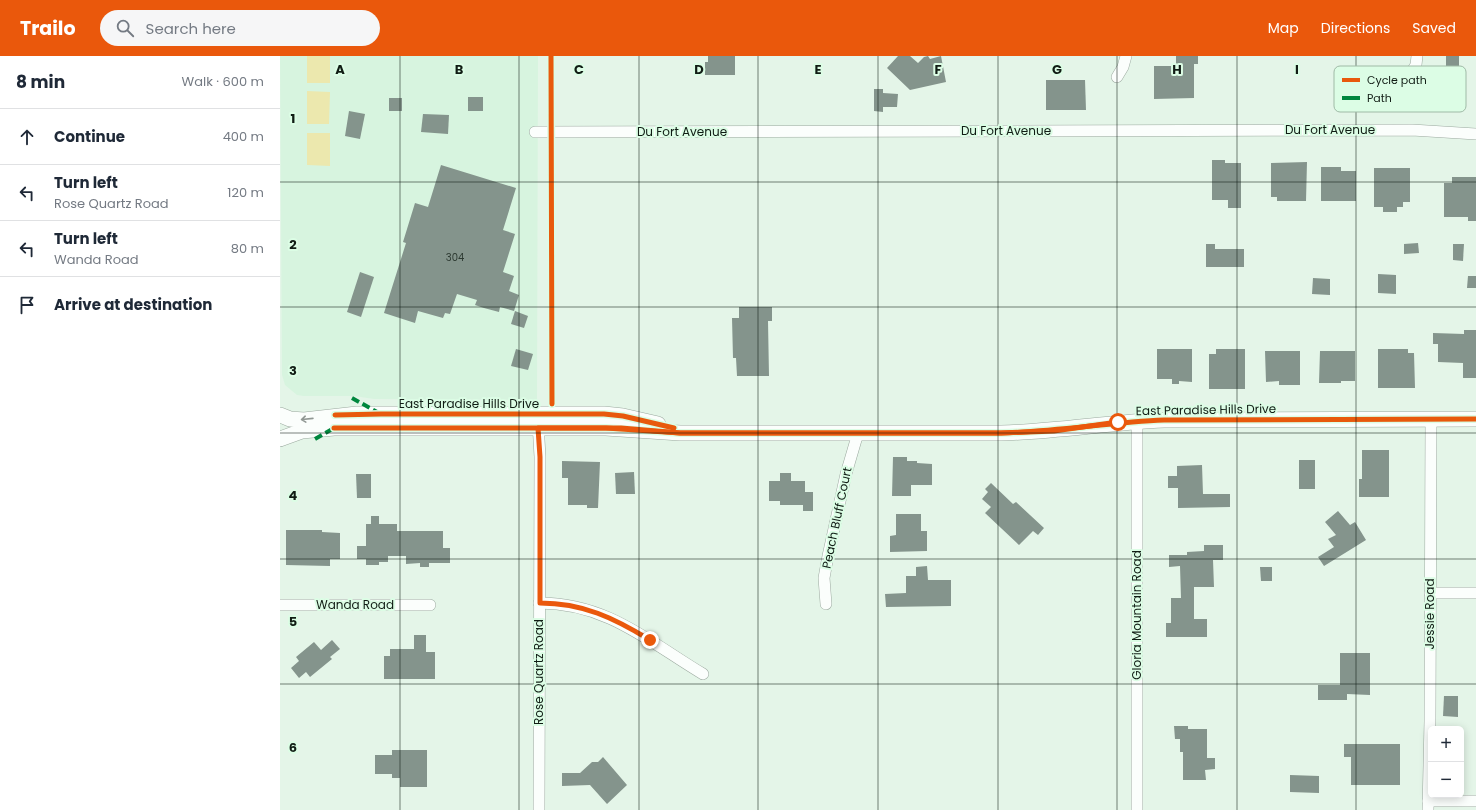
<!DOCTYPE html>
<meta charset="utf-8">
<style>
body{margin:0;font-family:Poppins,sans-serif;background:#f6f6f7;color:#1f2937}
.controls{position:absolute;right:12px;bottom:12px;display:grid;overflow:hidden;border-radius:6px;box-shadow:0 2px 10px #0003}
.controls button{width:36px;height:36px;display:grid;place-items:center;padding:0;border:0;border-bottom:1px solid #e0e1e3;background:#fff;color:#1f2937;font:20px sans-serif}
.stop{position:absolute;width:12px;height:12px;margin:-9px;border:3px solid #ea580c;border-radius:50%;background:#fff}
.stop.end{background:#ea580c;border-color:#fff;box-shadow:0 1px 4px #0008}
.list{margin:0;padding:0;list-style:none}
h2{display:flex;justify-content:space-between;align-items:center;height:52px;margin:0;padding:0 16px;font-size:17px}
h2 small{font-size:13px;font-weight:400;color:#747a83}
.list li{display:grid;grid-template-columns:26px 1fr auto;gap:12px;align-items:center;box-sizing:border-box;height:56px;padding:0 16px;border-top:1px solid #e0e1e3}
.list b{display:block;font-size:15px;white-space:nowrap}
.list p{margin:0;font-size:13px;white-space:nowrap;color:#747a83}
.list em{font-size:13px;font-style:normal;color:#747a83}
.icon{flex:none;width:22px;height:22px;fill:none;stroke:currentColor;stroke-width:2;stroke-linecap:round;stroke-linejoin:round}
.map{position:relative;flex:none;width:1196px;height:754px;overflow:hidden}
header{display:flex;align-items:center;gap:24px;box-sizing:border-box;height:56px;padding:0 20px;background:#ea580c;color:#fff}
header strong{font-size:19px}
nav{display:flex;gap:22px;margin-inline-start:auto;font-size:14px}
.search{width:280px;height:36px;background:#f6f6f7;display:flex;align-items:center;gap:10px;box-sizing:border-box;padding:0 14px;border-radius:22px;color:#747a83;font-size:15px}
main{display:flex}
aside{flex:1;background:#fff}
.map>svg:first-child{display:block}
</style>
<header>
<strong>Trailo</strong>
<div class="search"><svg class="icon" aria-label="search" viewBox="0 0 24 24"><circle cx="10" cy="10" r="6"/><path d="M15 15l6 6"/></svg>Search here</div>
<nav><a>Map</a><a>Directions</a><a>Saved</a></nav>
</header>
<main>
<aside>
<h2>8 min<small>Walk · 600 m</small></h2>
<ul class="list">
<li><svg class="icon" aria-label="ahead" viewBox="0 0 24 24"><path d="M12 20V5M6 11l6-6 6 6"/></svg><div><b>Continue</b></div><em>400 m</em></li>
<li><svg class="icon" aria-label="left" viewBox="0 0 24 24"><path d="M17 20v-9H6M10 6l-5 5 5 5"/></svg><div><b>Turn left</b><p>Rose Quartz Road</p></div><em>120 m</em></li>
<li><svg class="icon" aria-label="left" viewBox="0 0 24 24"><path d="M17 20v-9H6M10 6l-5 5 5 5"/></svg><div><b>Turn left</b><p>Wanda Road</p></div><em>80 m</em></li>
<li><svg class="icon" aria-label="arrive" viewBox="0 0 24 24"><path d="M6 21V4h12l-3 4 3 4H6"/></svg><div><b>Arrive at destination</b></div></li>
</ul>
</aside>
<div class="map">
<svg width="1196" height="754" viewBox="0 0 1196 754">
<rect width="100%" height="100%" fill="#e4f5e8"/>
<path fill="#d7f4df" d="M 0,0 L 258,0 L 257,344 L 94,343 L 74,340 L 24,340 L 17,339 L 5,329 L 2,319 Z"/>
<g fill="#ece8ae">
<rect x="27" y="0" width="23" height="27"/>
<path d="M 27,35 L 50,36 L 49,68 L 27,68 Z"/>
<path d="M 27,77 L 50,77 L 50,110 L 27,109 Z"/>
</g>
<g fill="#84948c">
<path d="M 428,0 L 455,0 L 455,19 L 425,19 L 425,6 L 428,6 Z"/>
<path d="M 618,0 L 630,0 L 638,7 L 644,1 L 648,0 L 650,3 L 661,0 L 666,26 L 630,34 L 607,12 Z"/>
<path d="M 896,0 L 918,0 L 918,8 L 914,8 L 914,42 L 874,43 L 874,10 L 896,10 Z"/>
<rect x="1166" y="0" width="13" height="10"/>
<path d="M 766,24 L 805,24 L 806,54 L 766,54 Z"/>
<path d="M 594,33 L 603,33 L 603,37 L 618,38 L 617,51 L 603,51 L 603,56 L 594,55 Z"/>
<rect x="188" y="41" width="15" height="14"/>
<rect x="109" y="42" width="13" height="13"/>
<path d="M 69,55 L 85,58 L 80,83 L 65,80 Z"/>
<path d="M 143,58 L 169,59 L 168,78 L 141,76 Z"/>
<path d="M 932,104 L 945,104 L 945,107 L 961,107 L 961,152 L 948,152 L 948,144 L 932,144 Z"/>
<path d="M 1027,106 L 1026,145 L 997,145 L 997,141 L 991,141 L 991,107 Z"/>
<path d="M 161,109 L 236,132 L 223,174 L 235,178 L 223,216 L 234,220 L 229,235 L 239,239 L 234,255 L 220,251 L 219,256 L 204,252 L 195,249 L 197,244 L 177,238 L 170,258 L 165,257 L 163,262 L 138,255 L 135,267 L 104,257 L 126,187 L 123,186 L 135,147 L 148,151 Z"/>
<path d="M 1041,111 L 1061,111 L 1061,115 L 1076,115 L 1076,145 L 1041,145 Z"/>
<path d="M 1094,112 L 1130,112 L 1130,146 L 1123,146 L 1123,151 L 1117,151 L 1117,156 L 1103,156 L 1103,151 L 1094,151 Z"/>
<path d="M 1172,121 L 1196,121 L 1196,165 L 1188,165 L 1188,161 L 1164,161 L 1164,127 L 1172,127 Z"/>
<path d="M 1138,187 L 1139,197 L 1124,198 L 1124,188 Z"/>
<path d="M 926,188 L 935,188 L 935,193 L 964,193 L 964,211 L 926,211 Z"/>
<path d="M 1173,188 L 1184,188 L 1183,205 L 1173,204 Z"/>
<path d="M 80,216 L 94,221 L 81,261 L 67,256 Z"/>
<path d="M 1098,218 L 1116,219 L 1116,238 L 1098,237 Z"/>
<path d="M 1188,220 L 1196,220 L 1196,232 L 1187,232 Z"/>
<path d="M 1033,222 L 1050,223 L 1050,239 L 1032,238 Z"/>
<path d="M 459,251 L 492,251 L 492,265 L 488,265 L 489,320 L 457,320 L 456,302 L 453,302 L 452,262 L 459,262 Z"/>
<path d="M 235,255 L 248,260 L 244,272 L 231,268 Z"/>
<path d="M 1184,274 L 1196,274 L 1196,322 L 1183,322 L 1183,307 L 1158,306 L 1158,288 L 1153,288 L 1153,277 L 1184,278 Z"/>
<path d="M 236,293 L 253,298 L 248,314 L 231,310 Z"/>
<path d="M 877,293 L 912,293 L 912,326 L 899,325 L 899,328 L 892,328 L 892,323 L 877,323 Z"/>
<path d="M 936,293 L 965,293 L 965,333 L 929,333 L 929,298 L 936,298 Z"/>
<path d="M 1098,293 L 1128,293 L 1128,297 L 1134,297 L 1135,332 L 1098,332 Z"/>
<path d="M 985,295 L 1020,295 L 1020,329 L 999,329 L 999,325 L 986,326 Z"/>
<path d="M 1040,295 L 1075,295 L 1075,325 L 1061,325 L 1061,327 L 1039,327 Z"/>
<path d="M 1082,394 L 1109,394 L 1109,441 L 1079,441 L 1079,423 L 1082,423 Z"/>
<path d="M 613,401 L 627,401 L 627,405 L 637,405 L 637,407 L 652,408 L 652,429 L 631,429 L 631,440 L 612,440 Z"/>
<rect x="1019" y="404" width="16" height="29"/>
<path d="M 282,405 L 320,406 L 318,452 L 307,452 L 307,449 L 288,449 L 288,422 L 282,422 Z"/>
<path d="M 922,409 L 923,438 L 950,438 L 950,451 L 898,452 L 898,432 L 888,432 L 888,420 L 897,420 L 897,410 Z"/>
<path d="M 354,416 L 355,438 L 336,438 L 335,417 Z"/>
<path d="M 500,417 L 511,417 L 511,425 L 525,425 L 525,436 L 533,436 L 533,455 L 523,455 L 523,449 L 500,449 L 500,445 L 489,445 L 489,425 L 500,425 Z"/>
<path d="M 76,418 L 91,418 L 91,442 L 77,442 Z"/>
<path d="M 711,427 L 733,448 L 736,446 L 764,472 L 758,479 L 753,475 L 739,489 L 705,457 L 711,451 L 702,443 L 708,436 L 705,433 Z"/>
<path d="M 1058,455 L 1070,469 L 1075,466 L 1086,484 L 1044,510 L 1038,501 L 1054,491 L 1048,483 L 1056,479 L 1045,466 Z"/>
<path d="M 616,458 L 641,458 L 641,475 L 647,475 L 647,495 L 610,496 L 610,480 L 616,479 Z"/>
<path d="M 91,460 L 99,460 L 99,468 L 117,468 L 117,475 L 163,475 L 163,492 L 170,492 L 170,507 L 149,507 L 149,511 L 140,511 L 140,507 L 126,508 L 126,500 L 108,500 L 108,506 L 99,506 L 99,509 L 86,509 L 86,503 L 77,503 L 77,490 L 86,490 L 86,468 L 91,468 Z"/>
<path d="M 6,474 L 42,474 L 42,476 L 60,477 L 60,503 L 50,503 L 50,510 L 6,509 Z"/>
<path d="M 924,489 L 943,489 L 943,504 L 933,504 L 934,531 L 914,531 L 914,563 L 927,563 L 927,581 L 886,581 L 886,567 L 891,567 L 891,542 L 901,542 L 900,510 L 889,511 L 889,499 L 907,499 L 907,496 L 924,495 Z"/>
<path d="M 647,510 L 648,524 L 671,524 L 671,550 L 606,551 L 605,538 L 626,537 L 626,520 L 636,520 L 636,511 Z"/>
<path d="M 980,511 L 992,511 L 992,525 L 981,525 Z"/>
<path d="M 134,579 L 146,579 L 146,596 L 155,596 L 155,623 L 104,623 L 104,600 L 110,600 L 110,593 L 134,593 Z"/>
<path d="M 52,584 L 60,593 L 50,601 L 52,603 L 30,621 L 26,616 L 19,622 L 11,612 L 19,605 L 16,601 L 34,586 L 41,594 Z"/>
<path d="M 1060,597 L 1090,597 L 1090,639 L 1067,638 L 1067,644 L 1038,644 L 1038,629 L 1060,629 Z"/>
<path d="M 1164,640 L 1178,640 L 1178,661 L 1163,660 Z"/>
<path d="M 894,670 L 908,670 L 908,673 L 927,673 L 927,702 L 935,702 L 935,713 L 925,714 L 926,724 L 903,724 L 903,696 L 900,696 L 900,683 L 895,683 Z"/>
<path d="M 1064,688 L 1120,688 L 1120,729 L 1071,729 L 1071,701 L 1064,701 Z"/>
<path d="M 112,694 L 147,694 L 147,731 L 120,731 L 120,722 L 112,722 L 112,718 L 95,718 L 95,699 L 112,699 Z"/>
<path d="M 323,701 L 347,729 L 327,748 L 310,729 L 282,730 L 282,717 L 300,717 L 312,706 L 318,706 Z"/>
<path d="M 1010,719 L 1039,720 L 1039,737 L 1010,736 Z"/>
</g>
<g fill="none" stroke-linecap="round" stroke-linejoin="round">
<defs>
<g id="street">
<path d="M 1129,20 L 1136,9 L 1137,0"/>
<path d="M 837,21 L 843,11 L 846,0"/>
<path d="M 255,76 L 1132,74 L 1196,78"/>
<path d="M 258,366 L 260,401 L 259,754"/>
<path d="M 1150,537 L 1196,537"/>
<path d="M 259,547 C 327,547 368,585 423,618"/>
<path d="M 546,548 L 544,522 L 548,500 L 566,418 L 578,377"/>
<path d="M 0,549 L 150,549"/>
<path d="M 1148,745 L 1196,745"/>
<path d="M 857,754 L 857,365"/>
<path d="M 1148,754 L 1150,665 L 1151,363"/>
</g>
<g id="secondary">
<path d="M 0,359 L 10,363 L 24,364 L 77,358 L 324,358 L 343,360 L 378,368"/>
<path d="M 0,383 L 22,375 L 54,372 L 326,372 L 400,377 L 721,377 C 776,376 830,366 884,364 L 1196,363"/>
</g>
</defs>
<use href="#street" stroke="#9ba99f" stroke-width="12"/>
<use href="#secondary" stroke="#9ba99f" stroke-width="16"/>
<use href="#street" stroke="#fbfefc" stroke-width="11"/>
<use href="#secondary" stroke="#fbfefc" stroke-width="15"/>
<g stroke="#00873e" stroke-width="4" stroke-dasharray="8 4" stroke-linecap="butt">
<path d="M 72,342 L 99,357"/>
<path d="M 35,383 L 54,372"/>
</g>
<defs>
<g id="cycleway">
<path d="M 271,0 L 272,348"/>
<path d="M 55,359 L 101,358 L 324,358 L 343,360 L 394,372"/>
<path d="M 54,372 L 326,372 L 400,377 L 721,377 C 776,376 830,366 884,364 L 1196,363"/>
</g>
</defs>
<use href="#cycleway" stroke="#dcfde5" stroke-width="8"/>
<use href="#cycleway" stroke="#e8590c" stroke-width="5"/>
</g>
<defs><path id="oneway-shaft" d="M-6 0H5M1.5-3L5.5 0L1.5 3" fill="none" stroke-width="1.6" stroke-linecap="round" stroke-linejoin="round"/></defs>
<use stroke="#919894" href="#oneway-shaft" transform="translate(27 363) rotate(174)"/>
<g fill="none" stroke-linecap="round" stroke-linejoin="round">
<path stroke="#ea580c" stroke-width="5" d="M 370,584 C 334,562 303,547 260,547 L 260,401 L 258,372 L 341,372 L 400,377 L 721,377 L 774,375 L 838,366"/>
</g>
<path fill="none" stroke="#101c14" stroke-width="1" stroke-opacity="0.55" d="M 120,0 L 120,754M 239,0 L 239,754M 359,0 L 359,754M 478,0 L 478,754M 598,0 L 598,754M 718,0 L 718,754M 837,0 L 837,754M 957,0 L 957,754M 1076,0 L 1076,754M 0,126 L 1196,126M 0,251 L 1196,251M 0,377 L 1196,377M 0,503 L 1196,503M 0,628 L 1196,628"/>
<g text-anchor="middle" stroke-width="4" stroke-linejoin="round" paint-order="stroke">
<g font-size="10" fill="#2d3a32">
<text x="175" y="205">304</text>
</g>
<g font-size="12" fill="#101c14" stroke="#dcfde5">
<text x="1050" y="78">Du Fort Avenue</text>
<text x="726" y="79">Du Fort Avenue</text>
<text x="402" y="80">Du Fort Avenue</text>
<text x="189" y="352">East Paradise Hills Drive</text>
<text transform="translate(926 354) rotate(-1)" y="4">East Paradise Hills Drive</text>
<text transform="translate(557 462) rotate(-78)" y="4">Peach Bluff Court</text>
<text x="75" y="553">Wanda Road</text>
<text transform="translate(1150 558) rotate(-90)" y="4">Jessie Road</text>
<text transform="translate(857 559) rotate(-90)" y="4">Gloria Mountain Road</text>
<text transform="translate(259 616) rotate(-90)" y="4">Rose Quartz Road</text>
</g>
</g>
<rect x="1054" y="10" width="132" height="46" rx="6" fill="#dcfde5" stroke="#9fbaa6" stroke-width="1"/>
<rect x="1062" y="22" width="18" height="4" fill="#e8590c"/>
<rect x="1062" y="40" width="18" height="4" fill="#00873e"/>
<g font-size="11" fill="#101c14">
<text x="1087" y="28">Cycle path</text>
<text x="1087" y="46">Path</text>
</g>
<g font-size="13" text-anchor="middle" font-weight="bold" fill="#101c14" stroke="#dcfde5" stroke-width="4" stroke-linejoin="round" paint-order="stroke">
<text x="60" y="18">A</text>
<text x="179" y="18">B</text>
<text x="299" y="18">C</text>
<text x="419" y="18">D</text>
<text x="538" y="18">E</text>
<text x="658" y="18">F</text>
<text x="777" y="18">G</text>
<text x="897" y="18">H</text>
<text x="1017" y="18">I</text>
<text x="13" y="67">1</text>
<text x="13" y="193">2</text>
<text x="13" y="319">3</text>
<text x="13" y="444">4</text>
<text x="13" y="570">5</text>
<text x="13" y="696">6</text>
</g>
</svg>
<div class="controls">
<button>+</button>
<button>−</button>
</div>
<div class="stop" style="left:838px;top:366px"></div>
<div class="stop end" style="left:370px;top:584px"></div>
</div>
</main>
